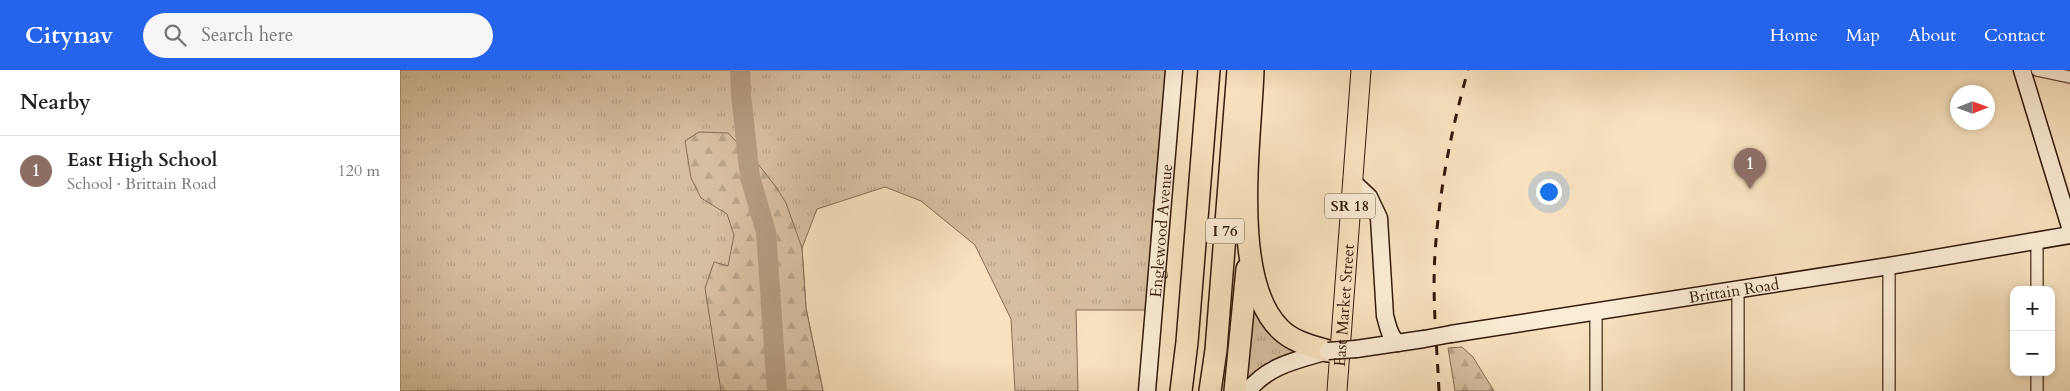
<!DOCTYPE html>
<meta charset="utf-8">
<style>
body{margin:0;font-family:Cardo,serif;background:#f6f6f6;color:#202124}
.controls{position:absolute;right:15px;bottom:15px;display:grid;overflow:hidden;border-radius:10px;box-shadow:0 2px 8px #0003}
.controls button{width:45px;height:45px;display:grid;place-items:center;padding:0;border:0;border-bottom:1px solid #e0e0e0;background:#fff;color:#202124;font:25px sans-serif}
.compass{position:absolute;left:1550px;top:15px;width:45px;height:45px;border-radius:50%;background:#fff;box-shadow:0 2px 8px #0003;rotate:89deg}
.you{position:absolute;left:1148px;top:121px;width:18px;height:18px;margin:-12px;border:4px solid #fff;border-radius:50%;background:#1a73e8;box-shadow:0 0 0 8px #1a73e833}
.badge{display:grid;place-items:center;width:32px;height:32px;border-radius:50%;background:#2563eb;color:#fff;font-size:16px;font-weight:700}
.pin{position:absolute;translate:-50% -41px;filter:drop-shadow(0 1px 2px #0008)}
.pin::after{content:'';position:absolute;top:26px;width:18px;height:15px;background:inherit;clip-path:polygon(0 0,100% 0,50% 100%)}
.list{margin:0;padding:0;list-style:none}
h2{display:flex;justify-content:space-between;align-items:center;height:65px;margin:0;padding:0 20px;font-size:21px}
h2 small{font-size:16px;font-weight:400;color:#757577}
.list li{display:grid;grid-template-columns:32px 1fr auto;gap:15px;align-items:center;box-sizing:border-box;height:70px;padding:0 20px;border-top:1px solid #e0e0e0}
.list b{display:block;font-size:19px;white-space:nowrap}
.list p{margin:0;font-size:16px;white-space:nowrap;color:#757577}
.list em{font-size:16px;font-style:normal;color:#757577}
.icon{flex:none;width:28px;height:28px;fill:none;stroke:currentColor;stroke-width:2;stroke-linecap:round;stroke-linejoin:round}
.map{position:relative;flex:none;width:1670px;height:321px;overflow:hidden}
header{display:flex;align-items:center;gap:30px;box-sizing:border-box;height:70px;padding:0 25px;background:#2563eb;color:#fff}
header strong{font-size:24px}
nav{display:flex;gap:28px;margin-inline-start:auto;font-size:18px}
.search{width:350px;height:45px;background:#f6f6f6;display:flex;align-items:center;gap:12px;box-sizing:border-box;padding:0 18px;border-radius:28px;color:#757577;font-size:19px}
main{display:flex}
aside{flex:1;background:#fff}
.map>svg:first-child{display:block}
</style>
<header>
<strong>Citynav</strong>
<div class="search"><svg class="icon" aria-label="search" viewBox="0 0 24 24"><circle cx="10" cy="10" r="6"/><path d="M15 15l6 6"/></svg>Search here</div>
<nav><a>Home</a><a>Map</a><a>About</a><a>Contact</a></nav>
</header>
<main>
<aside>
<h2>Nearby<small></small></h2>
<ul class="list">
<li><span class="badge" style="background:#8d6e63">1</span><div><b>East High School</b><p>School · Brittain Road</p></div><em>120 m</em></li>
</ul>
</aside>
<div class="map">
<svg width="1670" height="321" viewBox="0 0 1670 321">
<defs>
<pattern id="grass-tufts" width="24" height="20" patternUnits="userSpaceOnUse" patternTransform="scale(1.25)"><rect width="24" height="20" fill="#d6bfa0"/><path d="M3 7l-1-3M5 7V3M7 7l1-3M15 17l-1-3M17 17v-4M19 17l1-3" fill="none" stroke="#b8a488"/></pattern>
<pattern id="forest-firs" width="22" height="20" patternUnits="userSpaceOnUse" patternTransform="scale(1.25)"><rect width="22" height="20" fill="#d6bfa0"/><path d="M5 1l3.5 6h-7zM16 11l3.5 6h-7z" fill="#b8a488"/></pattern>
</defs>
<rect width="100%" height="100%" fill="#f7e1be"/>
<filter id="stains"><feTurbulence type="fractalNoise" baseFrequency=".004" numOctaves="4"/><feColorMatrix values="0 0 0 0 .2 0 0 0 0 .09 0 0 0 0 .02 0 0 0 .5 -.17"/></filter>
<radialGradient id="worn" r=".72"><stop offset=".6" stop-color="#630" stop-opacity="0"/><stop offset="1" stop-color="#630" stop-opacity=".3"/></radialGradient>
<g fill="url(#grass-tufts)" stroke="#866c56">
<path d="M 0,0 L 766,0 L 752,150 L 747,240 L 676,240 L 678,321 L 615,321 L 611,249 L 575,175 L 521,131 L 485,117 L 417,139 L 402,178 L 406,238 L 423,321 L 0,321 Z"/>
<path d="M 850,229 L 908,282 L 844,321 Z"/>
</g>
<g fill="url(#forest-firs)" stroke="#866c56">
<path d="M 299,62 L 328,63 L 358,94 L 376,117 L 386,133 L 402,178 L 406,238 L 423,321 L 321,321 L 305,218 L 314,192 L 328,196 L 334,165 L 327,144 L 301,128 L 291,108 L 285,71 Z"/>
<path d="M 1062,277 L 1073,287 L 1094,321 L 1055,321 L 1048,278 Z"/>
</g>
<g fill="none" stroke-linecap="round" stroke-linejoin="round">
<path stroke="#b59d81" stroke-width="20" d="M 340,0 L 341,25 L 350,107 L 366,162 L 377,321"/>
<defs>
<g id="street">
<path d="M 1637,0 L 1670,7"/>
<path d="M 1637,171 L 1637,220"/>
<path d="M 1338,219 L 1338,321"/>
<path d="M 1196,241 L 1196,321"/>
<path d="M 1637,302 L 1637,321"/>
<path d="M 1489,321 L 1489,196"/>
</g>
<g id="secondary">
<path d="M 1622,0 L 1670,157"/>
<path d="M 952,111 L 969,127 L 979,148 L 985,246 C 988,255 989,267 998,273"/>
<path id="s1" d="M 1051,264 L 1489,196 L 1670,165"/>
<path d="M 956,279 L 1024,269"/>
<path id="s2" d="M 747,321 L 774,0"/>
<path d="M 848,321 C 868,295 898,290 928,281"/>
</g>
<g id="primary">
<path id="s3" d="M 937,321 L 961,0"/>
</g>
<g id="highway">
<path d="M 853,0 C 851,68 829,209 880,259 C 893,272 911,276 928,281"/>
<path d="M 781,321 L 787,272 L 809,0"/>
<path d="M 810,321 L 816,280 L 838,0"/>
<path d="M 835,321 L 847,199"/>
</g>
</defs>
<use href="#street" stroke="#664b38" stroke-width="14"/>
<use href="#secondary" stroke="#35190b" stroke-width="19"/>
<use href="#primary" stroke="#35190b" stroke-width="21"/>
<use href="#highway" stroke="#35190b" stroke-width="24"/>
<use href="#street" stroke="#faecd5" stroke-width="11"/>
<use href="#secondary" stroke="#faecd5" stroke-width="16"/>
<use href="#primary" stroke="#f7e1be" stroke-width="19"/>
<use href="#highway" stroke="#f7e1be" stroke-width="21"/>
<path stroke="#35190b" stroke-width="3" stroke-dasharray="9 9" stroke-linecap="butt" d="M 1039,321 C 1037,275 1032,229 1035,184 C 1039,121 1051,61 1068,0"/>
<defs>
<g id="secondary-bridge">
<path d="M 1024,269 L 1051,264"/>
<path d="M 928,281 L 956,279"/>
</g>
</defs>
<use href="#secondary-bridge" stroke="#35190b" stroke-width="19" stroke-linecap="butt"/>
<use href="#secondary-bridge" stroke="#faecd5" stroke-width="16"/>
</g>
<g text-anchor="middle" stroke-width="4" stroke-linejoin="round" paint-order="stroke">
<g fill="#faecd5" stroke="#705848" stroke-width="1">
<rect x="925" y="123.5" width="50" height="25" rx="4"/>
<rect x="806" y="148.5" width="38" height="25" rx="4"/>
</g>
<g font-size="15" font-weight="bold" fill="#35190b">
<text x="950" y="141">SR 18</text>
<text x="825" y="166">I 76</text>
</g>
<g font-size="16" fill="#35190b" stroke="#faecd5">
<text dy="6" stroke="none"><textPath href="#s2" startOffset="161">Englewood Avenue</textPath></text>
<text dy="6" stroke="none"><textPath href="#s1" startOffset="286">Brittain Road</textPath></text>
<text dy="6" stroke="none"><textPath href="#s3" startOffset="86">East Market Street</textPath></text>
</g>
</g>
<rect width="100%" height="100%" filter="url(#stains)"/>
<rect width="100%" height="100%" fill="url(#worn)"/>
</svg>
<div class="controls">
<button>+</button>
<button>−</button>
</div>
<svg class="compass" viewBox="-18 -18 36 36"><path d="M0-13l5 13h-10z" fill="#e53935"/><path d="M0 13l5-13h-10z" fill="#757577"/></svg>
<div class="you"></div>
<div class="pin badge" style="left:1350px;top:119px;background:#8d6e63">1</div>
</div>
</main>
